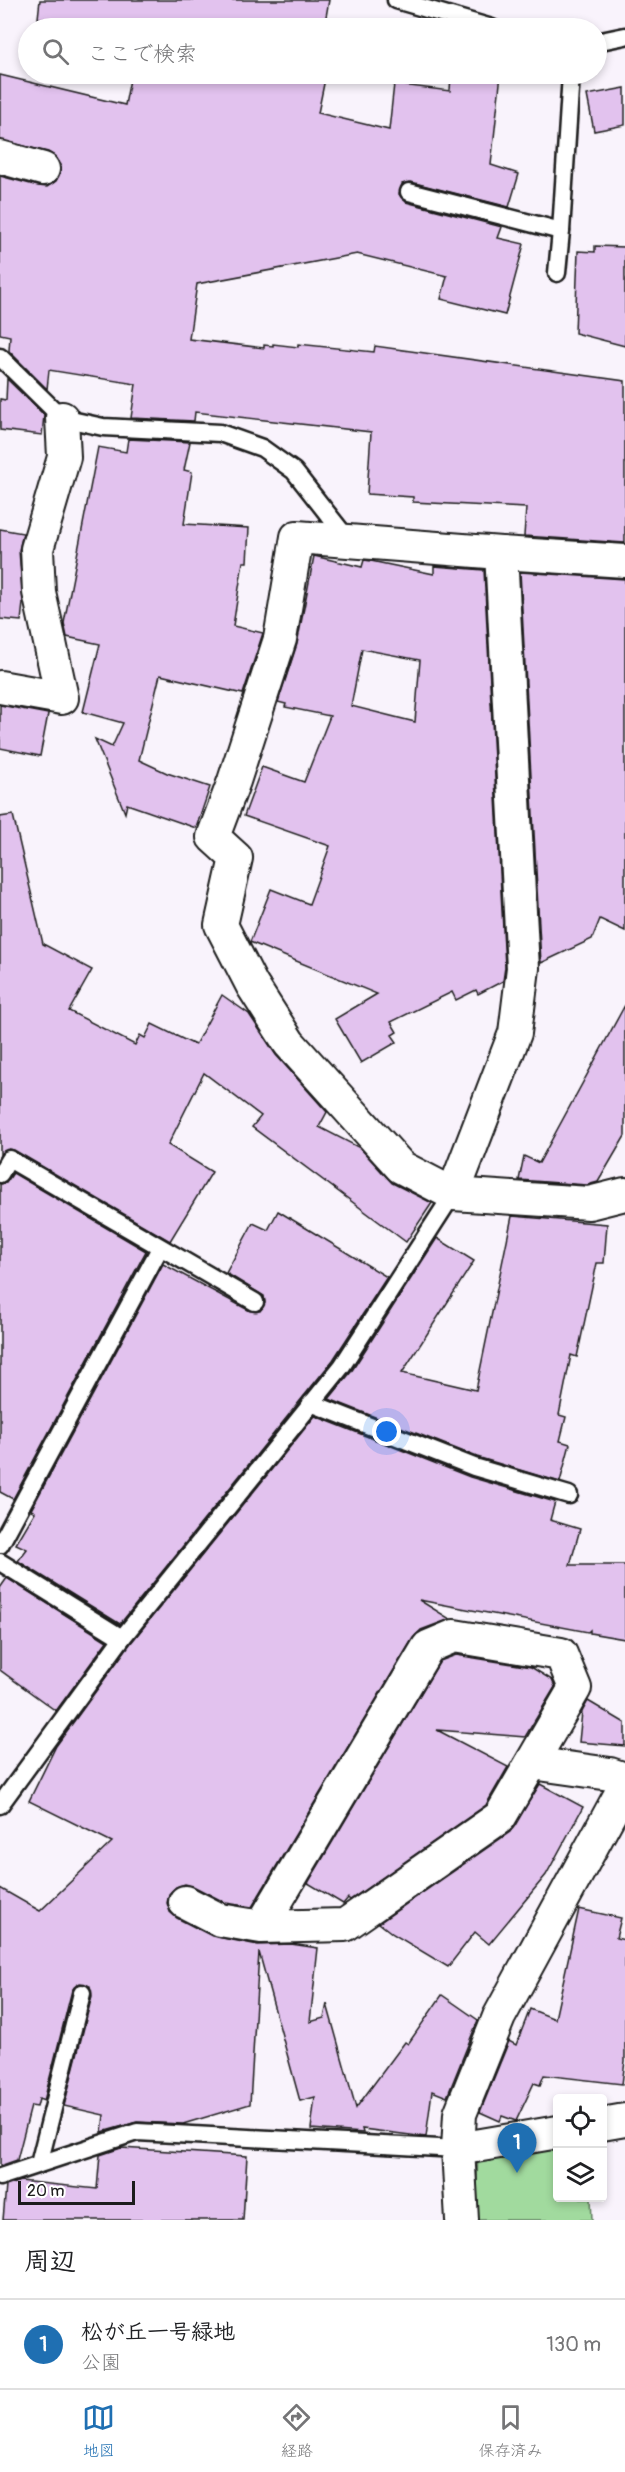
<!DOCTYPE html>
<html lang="ja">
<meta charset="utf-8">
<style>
body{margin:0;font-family:Pangolin,"Klee One",sans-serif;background:#f6f6f6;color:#202124}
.controls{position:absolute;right:18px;bottom:18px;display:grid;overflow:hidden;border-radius:6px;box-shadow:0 3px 9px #0003}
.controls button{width:54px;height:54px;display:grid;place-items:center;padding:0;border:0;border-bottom:2px solid #e0e0e0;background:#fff;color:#202124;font:30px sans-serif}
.scale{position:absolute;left:18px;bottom:15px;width:117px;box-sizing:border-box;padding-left:6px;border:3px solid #1c1c1c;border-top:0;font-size:16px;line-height:21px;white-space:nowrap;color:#1c1c1c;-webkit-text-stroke:4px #fff;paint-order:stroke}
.you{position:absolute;left:387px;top:1432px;width:21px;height:21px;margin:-15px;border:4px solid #fff;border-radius:50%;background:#1a73e8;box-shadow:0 0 0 9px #1a73e833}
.badge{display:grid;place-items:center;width:39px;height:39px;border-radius:50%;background:#1f6fb2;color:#fff;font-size:20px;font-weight:700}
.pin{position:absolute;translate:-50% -50px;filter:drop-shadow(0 2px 3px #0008)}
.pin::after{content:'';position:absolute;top:32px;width:21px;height:18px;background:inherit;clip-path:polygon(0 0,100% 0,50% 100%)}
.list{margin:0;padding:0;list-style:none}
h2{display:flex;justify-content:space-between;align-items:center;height:78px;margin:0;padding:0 24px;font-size:26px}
h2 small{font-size:20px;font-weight:400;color:#757577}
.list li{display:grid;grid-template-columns:39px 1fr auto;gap:18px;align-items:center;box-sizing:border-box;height:90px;padding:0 24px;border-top:2px solid #e0e0e0}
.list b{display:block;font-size:22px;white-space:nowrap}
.list p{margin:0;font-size:20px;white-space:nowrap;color:#757577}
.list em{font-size:20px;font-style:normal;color:#757577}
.icon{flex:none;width:33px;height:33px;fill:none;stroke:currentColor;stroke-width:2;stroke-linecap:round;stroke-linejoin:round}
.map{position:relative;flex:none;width:625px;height:2220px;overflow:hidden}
.search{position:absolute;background:#fff;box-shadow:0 3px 9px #0003;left:18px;right:18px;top:18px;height:66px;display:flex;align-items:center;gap:15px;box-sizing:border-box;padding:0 21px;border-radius:33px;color:#757577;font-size:22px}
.sheet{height:168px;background:#fff}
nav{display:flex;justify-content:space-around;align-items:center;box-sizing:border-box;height:84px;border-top:2px solid #e0e0e0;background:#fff;font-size:16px;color:#757577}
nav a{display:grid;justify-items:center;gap:3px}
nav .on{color:#1f6fb2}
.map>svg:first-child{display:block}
</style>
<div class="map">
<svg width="625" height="2220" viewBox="0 0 625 2220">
<rect width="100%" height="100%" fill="#f9f3fc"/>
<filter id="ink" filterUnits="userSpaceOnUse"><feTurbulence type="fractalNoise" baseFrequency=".0167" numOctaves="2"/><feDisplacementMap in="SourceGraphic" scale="12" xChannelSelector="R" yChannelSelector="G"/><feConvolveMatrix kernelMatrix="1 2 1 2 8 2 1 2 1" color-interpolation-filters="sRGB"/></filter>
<g filter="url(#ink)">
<path fill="#a1da9e" stroke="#5e7b5d" stroke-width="1.5" d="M 557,2145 L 558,2198 L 591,2198 L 592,2220 L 476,2220 L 478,2148 Z"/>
<g fill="#e2c2ee" stroke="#1c1c1c" stroke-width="1.5" fill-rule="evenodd">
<path d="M 40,0 L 329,0 L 324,28 L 106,28 L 38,18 Z"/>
<path d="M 131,74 L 326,74 L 318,113 L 389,130 L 394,84 L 450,91 L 451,74 L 501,74 L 491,165 L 519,174 L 509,207 L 411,182 L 402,184 L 399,194 L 406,202 L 502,227 L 498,238 L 524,244 L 505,315 L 441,299 L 447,276 L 357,254 L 197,284 L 189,339 L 264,348 L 264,345 L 273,346 L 273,344 L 298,347 L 298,344 L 374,352 L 375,346 L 625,381 L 625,543 L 524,536 L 526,508 L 413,502 L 413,497 L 367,494 L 371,432 L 195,412 L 194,421 L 131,418 L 136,384 L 49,370 L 47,389 L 9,351 L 10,336 L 0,334 L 0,176 L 38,186 L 47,187 L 56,181 L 60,173 L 61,165 L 56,157 L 48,152 L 0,140 L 0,75 L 125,105 Z"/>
<path d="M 625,88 L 625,125 L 594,131 L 587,95 Z"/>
<path d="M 595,246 L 625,247 L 625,346 L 575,333 L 578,251 L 595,252 Z"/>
<path d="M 7,379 L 44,415 L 42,435 L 0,430 L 0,399 L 6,400 Z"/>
<path d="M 128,439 L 190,442 L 184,470 L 192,472 L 184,524 L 249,528 L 247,562 L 243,562 L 233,626 L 263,633 L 243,694 L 160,675 L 139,760 L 167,773 L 210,787 L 196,828 L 127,804 L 125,813 L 95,739 L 112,747 L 123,723 L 83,712 L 100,644 L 67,637 L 64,623 L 98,447 L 126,452 Z"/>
<path d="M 0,529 L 23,533 L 19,550 L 23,603 L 21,621 L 0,619 Z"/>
<path d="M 314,556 L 362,567 L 364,560 L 371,561 L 434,574 L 434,566 L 484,570 L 505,967 L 503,981 L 478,994 L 476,990 L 456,1000 L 452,992 L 391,1022 L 397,1032 L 392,1035 L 397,1042 L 361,1063 L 335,1019 L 377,994 L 250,942 L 271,889 L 309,904 L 330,846 L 244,816 L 262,767 L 304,782 L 330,716 L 285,707 L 286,704 L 278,702 L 297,644 ZM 362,649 L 420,660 L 415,722 L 351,706 Z"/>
<path d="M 520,572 L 625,579 L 625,931 L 600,919 L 592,939 L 541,963 Z"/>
<path d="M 0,705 L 48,714 L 40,756 L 0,748 Z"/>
<path d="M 13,815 L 43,944 L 92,970 L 69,1011 L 135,1045 L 140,1035 L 145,1038 L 152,1024 L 195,1045 L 222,995 L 249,1014 L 276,1055 L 327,1112 L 319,1127 L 360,1148 L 392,1183 L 432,1203 L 406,1242 L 252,1127 L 261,1116 L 204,1073 L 168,1145 L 212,1172 L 170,1241 L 14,1150 L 9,1149 L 0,1154 L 0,817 Z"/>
<path d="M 625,1005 L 625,1136 L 598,1182 L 587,1185 L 519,1180 L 524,1156 L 539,1163 Z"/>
<path d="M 13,1173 L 146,1251 L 13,1499 L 0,1492 L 0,1184 L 6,1183 Z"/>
<path d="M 278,1211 L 387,1277 L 333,1360 L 120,1624 L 18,1561 L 27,1549 L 16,1544 L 35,1512 L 31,1510 L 163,1264 L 250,1311 L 260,1311 L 265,1303 L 264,1296 L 226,1273 L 253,1223 L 268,1230 Z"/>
<path d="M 512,1216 L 607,1224 L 604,1263 L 597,1263 L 577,1357 L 571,1355 L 559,1415 L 566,1417 L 560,1441 L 570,1444 L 560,1482 L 477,1457 L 329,1399 L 351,1372 L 437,1238 L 474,1261 L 402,1373 L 476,1390 Z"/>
<path d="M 315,1416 L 470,1477 L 555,1502 L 550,1520 L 580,1529 L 570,1565 L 625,1565 L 625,1639 L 590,1633 L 590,1630 L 588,1632 L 419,1600 L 450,1619 L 421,1630 L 413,1638 L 252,1907 L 226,1903 L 193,1886 L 185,1884 L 176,1887 L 169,1894 L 167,1903 L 170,1912 L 177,1918 L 212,1936 L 258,1945 L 291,1944 L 318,1948 L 310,2022 L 324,2018 L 327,2004 L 356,2108 L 405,2042 L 408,2044 L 442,1995 L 478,2020 L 447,2097 L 432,2091 L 426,2137 L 362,2129 L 363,2133 L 311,2129 L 315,2097 L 300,2101 L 259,1952 L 250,2104 L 183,2124 L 137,2122 L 102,2132 L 104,2115 L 64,2106 L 92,1996 L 90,1986 L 80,1983 L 72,1990 L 44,2101 L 39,2099 L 37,2107 L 31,2106 L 17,2160 L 0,2166 L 0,1888 L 40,1911 L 112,1842 L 29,1801 L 56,1746 L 130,1644 Z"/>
<path d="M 7,1578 L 107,1641 L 56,1711 L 0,1670 L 0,1588 Z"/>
<path d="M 456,1655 L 531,1667 L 552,1680 L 555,1687 L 525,1737 L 437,1730 L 508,1767 L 486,1805 L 350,1900 L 348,1898 L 343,1904 L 308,1883 L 440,1661 Z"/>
<path d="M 588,1701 L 625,1723 L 625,1746 L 579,1742 L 582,1712 Z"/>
<path d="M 540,1784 L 583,1807 L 546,1875 L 489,1944 L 475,1932 L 448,1967 L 393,1934 L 379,1923 L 510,1832 Z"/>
<path d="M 579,1909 L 621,1918 L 616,1938 L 625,1940 L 625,2061 L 622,2084 L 544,2075 L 540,2085 L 534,2083 L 516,2121 L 502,2116 L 500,2121 L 480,2112 L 509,2041 L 516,2045 L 530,2009 L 555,2019 Z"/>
<path d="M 121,2148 L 247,2156 L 243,2220 L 3,2220 L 6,2186 L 20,2181 L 97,2189 L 100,2155 Z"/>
</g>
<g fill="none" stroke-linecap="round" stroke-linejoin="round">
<defs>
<g id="service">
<path d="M 396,0 L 492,28"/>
<path d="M 596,42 L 625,36"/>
<path d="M 409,192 L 561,231"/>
<path d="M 557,273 L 561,231 L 571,74"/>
<path d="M 0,357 L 62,418 L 103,427 L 220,433 L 262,448 L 294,471 L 349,541"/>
<path d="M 0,1174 L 9,1159 L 255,1302"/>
<path d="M 311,1403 L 474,1467 L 569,1495"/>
<path d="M 0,1545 L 160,1248"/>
<path d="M 0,1562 L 122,1638"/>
<path d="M 0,1805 L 122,1638 L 342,1366 L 453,1194"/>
<path d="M 39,2164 L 82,1993"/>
<path d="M 0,2177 L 137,2132 L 458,2149"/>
</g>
<g id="minor">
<path d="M 0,157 L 43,169"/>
<path d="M 501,553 L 297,537 L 280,639 L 234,781 L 213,837 L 236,858 L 221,925 L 252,985 L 289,1043 L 401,1167 L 453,1194 L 589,1203 L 625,1194"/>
<path d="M 0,687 L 62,698 L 39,592 L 37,549 L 64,457 L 62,418"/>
<path d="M 453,1194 L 515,1033 L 523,968 L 501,553 L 625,561"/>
<path d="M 532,1763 L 610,1774 L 625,1779"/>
<path d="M 185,1902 L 220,1920 L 261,1927 L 345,1925 L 500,1817 L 575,1688 L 561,1654 L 454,1636 L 428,1647 L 261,1927"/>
<path d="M 602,2124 L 625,2120"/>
<path d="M 458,2149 L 558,2132"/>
<path d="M 462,2220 L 458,2149 L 460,2114 L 499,2017 L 625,1786"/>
</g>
</defs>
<use href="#service" stroke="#1c1c1c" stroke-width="21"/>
<use href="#minor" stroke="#1c1c1c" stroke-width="36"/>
<use href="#service" stroke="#fff" stroke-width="16"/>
<use href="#minor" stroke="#fff" stroke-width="32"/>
</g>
</g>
</svg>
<div class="controls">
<button><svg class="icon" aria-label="locate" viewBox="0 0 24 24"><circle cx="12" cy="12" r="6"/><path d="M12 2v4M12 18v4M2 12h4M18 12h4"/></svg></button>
<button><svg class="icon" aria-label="layers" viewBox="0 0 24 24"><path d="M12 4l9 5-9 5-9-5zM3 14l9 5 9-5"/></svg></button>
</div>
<div class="scale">20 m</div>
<div class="you"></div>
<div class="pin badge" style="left:517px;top:2173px">1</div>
<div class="search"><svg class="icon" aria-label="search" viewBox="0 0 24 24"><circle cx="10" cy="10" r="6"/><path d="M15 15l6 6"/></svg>ここで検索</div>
</div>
<section class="sheet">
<h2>周辺<small></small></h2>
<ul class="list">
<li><span class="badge">1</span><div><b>松が丘一号緑地</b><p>公園</p></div><em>130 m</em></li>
</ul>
</section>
<nav>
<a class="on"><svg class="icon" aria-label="map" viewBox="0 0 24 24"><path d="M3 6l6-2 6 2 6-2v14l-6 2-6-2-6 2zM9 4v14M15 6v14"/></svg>地図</a>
<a><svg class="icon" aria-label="directions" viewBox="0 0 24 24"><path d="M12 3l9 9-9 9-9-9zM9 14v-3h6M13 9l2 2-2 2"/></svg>経路</a>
<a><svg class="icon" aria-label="saved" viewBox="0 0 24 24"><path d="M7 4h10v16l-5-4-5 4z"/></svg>保存済み</a>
</nav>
